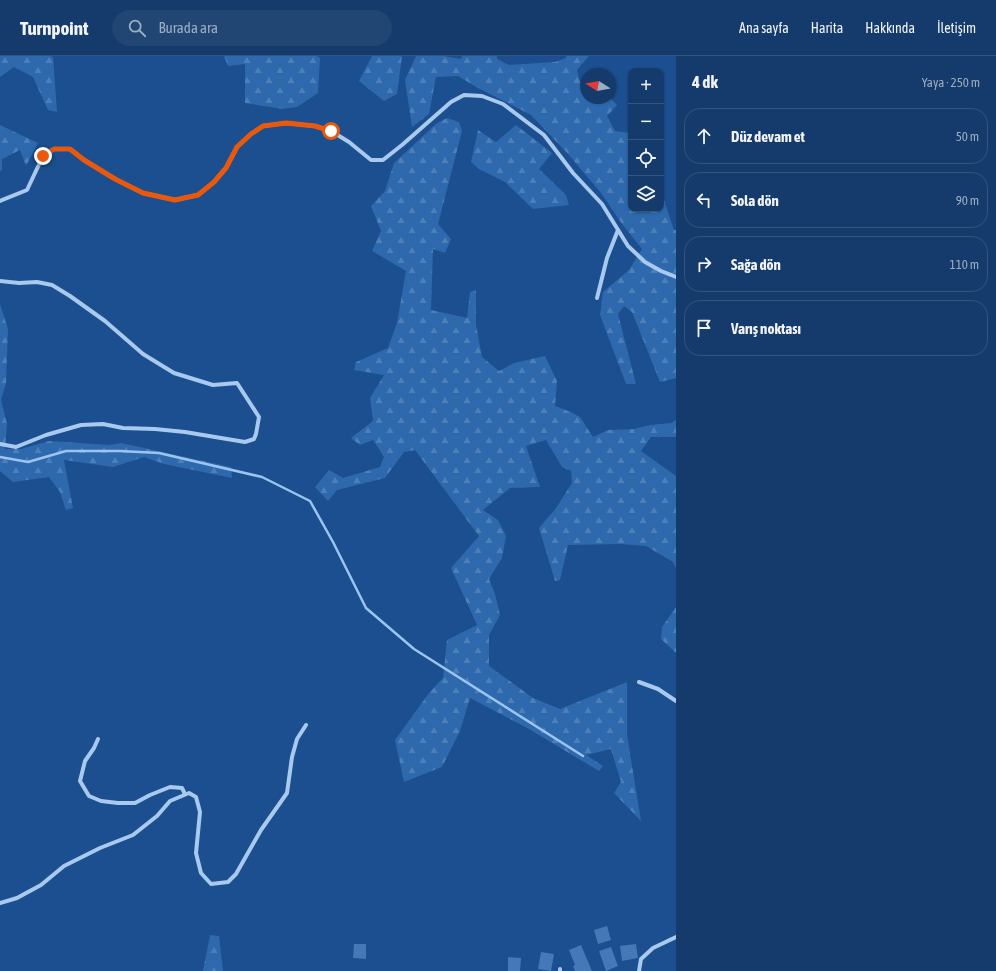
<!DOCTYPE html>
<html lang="tr">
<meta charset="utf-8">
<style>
body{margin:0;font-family:"Asap Condensed",sans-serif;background:#214673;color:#f1f3f6}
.controls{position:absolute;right:12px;top:12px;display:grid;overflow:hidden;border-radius:8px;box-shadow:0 1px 3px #0004}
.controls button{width:36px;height:36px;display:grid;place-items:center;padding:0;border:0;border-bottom:1px solid #33557e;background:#143b6b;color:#f1f3f6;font:20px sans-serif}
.compass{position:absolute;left:580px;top:12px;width:36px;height:36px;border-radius:50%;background:#143b6b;box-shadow:0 1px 3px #0004;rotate:281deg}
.stop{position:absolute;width:12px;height:12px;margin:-9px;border:3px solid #ea580c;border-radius:50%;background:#fff}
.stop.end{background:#ea580c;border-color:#fff;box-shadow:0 1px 4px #0008}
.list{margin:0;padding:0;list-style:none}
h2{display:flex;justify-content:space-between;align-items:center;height:52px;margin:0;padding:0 16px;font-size:17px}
h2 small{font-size:13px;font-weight:400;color:#9dadc1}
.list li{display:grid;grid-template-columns:26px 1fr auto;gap:12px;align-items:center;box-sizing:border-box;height:56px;margin:0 8px 8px;padding:0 8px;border:1px solid #33557e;border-radius:16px}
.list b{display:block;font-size:15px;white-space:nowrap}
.list em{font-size:13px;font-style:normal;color:#9dadc1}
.icon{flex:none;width:22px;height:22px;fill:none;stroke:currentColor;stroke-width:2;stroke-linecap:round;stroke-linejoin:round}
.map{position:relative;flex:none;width:676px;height:915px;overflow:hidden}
header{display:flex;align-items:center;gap:24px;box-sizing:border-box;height:56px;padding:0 20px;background:#143b6b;border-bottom:1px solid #33557e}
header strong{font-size:19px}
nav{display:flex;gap:22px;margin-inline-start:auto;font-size:14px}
.search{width:280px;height:36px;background:#214673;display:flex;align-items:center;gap:10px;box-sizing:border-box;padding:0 14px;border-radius:22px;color:#9dadc1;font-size:15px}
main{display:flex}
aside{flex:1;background:#143b6b}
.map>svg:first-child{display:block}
</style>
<header>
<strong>Turnpoint</strong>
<div class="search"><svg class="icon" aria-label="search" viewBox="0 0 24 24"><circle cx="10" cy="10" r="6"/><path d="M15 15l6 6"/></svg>Burada ara</div>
<nav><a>Ana sayfa</a><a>Harita</a><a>Hakkında</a><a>İletişim</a></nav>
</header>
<main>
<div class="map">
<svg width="676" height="915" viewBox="0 0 676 915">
<defs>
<pattern id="forest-firs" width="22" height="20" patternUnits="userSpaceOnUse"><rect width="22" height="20" fill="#2e69ad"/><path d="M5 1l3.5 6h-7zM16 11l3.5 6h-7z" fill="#4d80b9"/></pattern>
</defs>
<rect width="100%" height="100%" fill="#1b4f8f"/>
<g fill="url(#forest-firs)">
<path d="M 0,0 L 50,0 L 53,1 L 57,56 L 48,54 L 33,21 L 14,11 L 0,21 Z"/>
<path d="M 224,0 L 317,0 L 320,2 L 318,37 L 297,51 L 282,53 L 245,47 L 245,8 L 228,10 Z"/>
<path d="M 372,0 L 402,0 L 397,38 L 384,45 L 359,25 Z"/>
<path d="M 416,0 L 444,0 L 461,3 L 462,0 L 497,0 L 497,3 L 509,9 L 555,6 L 566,2 L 566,0 L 589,0 L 577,14 L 580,26 L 586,29 L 586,42 L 610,42 L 617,49 L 607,60 L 615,75 L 631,77 L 631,153 L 661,153 L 661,135 L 674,174 L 676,174 L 676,322 L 660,326 L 632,256 L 624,250 L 618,258 L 636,328 L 626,328 L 600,259 L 603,236 L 629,214 L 642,193 L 622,168 L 601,137 L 568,98 L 531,59 L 478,32 L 458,20 L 436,21 L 429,58 L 412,71 L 405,24 Z"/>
<path d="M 447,62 L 459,66 L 462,75 L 438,168 L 451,183 L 445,197 L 433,193 L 431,254 L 467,262 L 470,236 L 476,234 L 476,269 L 482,301 L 499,315 L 514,307 L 545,300 L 557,325 L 555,350 L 571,356 L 580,361 L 593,381 L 608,374 L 634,373 L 650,369 L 671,367 L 676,364 L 676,381 L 651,381 L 641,395 L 676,420 L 676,512 L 673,506 L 646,490 L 621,488 L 568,489 L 560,524 L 555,525 L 539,472 L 556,452 L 572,427 L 571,415 L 562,411 L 546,384 L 526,390 L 540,431 L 510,432 L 483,454 L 498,464 L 506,480 L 502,502 L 489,523 L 495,538 L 500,559 L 489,579 L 489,610 L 533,642 L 560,653 L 627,626 L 627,679 L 641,765 L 614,737 L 621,726 L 611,693 L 586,699 L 603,710 L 599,715 L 529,673 L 470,642 L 460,675 L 442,711 L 404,726 L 395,684 L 429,637 L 443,622 L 447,584 L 477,569 L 451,512 L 479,480 L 415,394 L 404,396 L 385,422 L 337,434 L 328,445 L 315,431 L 329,414 L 343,422 L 380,411 L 384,401 L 373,384 L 360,389 L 351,382 L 373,365 L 370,342 L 384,319 L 354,314 L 356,306 L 388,292 L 397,267 L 406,215 L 372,195 L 381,175 L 371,150 L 385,135 L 394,107 L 436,68 Z"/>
<path d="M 0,69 L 38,87 L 26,110 L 20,94 L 2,103 L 2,115 L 0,114 Z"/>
<path d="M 516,69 L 552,97 L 539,113 L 566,139 L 569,149 L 533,153 L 505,126 L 479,113 L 471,106 L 478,74 L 496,86 Z"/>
<path d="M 0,248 L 8,273 L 6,327 L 1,344 L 7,368 L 5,393 L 21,393 L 49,385 L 109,389 L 121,387 L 231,411 L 232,422 L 164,408 L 144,401 L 113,411 L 64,404 L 73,452 L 66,454 L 60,436 L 49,421 L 13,426 L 0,415 Z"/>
<path d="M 676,551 L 676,597 L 661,583 L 662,571 Z"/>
<path d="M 210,879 L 219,880 L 223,915 L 203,915 Z"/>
</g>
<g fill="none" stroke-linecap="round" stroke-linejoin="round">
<path stroke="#9cc4f0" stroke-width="2.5" d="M 0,401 L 28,406 L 66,395 L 120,395 L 159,397 L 262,421 L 310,445 L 333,486 L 366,552 L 414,593 L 583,700"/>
</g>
<g fill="#4478b7">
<path d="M 607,870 L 611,884 L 598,888 L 594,874 Z"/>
<path d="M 354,888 L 366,888 L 366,903 L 353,902 Z"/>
<path d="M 636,888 L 638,902 L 622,905 L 620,890 Z"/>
<path d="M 581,889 L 592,915 L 575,915 L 573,910 L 575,909 L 569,894 Z"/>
<path d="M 611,891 L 618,910 L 606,915 L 599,895 Z"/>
<path d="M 541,896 L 554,898 L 551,915 L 538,913 Z"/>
<path d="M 508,901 L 521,902 L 520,915 L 508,915 Z"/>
</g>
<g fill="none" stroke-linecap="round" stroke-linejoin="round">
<g stroke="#a9c9ee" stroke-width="4">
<path d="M 0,145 L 27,134 L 43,100 L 54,93 L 70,93 L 84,104 L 115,123 L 143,137 L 175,144 L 198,139 L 214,126 L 226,112 L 237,91 L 251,78 L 263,70 L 286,67 L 315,70 L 331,75 L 349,86 L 371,104 L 383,104 L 402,89 L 451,46 L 464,39 L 482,40 L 503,48 L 544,79 L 573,117 L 602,148 L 628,190 L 645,206 L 661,215 L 676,221"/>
<path d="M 0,225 L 19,227 L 37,226 L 52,229 L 70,240 L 105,265 L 143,298 L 174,317 L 213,329 L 237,327 L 259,361 L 256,378 L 254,383 L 245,386 L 185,376 L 155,373 L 123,372 L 103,368 L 81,369 L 46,379 L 16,391 L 0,388"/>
<path d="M 597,242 L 607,202 L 618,174"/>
<path d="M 639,626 L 658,633 L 676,645"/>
<path d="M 98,683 L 94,692 L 85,705 L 80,725 L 89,740 L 101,745 L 118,747 L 135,747 L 150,739 L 170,731 L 182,732 L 185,738"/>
<path d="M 0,847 L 17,842 L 41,829 L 64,810 L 100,792 L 133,779 L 157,760 L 170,745 L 189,737 L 196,741 L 200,756 L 196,797 L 201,817 L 211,828 L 228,826 L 236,818 L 261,774 L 287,737 L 292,701 L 297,683 L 306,669"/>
<path d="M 560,913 L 560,915"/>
<path d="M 639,915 L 641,903 L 653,892 L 676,881"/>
</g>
</g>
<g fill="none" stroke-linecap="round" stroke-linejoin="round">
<path stroke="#ea580c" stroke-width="5" d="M 43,100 L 54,93 L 70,93 L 84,104 L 115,123 L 143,137 L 175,144 L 198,139 L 214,126 L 226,112 L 237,91 L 251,78 L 263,70 L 286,67 L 315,70 L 331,75"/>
</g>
</svg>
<div class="controls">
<button>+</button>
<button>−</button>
<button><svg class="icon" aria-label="locate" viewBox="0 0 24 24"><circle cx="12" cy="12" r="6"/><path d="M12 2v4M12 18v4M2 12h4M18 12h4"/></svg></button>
<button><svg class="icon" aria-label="layers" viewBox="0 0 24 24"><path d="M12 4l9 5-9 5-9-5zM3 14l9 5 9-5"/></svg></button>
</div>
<svg class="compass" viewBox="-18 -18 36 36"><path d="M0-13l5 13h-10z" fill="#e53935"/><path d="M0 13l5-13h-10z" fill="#9dadc1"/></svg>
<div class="stop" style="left:331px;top:75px"></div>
<div class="stop end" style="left:43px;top:100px"></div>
</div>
<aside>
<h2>4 dk<small>Yaya · 250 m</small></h2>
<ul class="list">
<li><svg class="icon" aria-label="ahead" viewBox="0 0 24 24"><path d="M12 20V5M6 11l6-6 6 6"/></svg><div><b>Düz devam et</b></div><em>50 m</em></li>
<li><svg class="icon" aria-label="left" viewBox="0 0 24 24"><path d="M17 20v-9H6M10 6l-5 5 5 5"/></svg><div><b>Sola dön</b></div><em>90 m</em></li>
<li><svg class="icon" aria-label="right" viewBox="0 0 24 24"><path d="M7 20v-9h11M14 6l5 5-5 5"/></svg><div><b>Sağa dön</b></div><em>110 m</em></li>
<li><svg class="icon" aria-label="arrive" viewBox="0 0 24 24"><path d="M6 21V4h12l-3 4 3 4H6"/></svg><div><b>Varış noktası</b></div></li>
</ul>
</aside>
</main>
